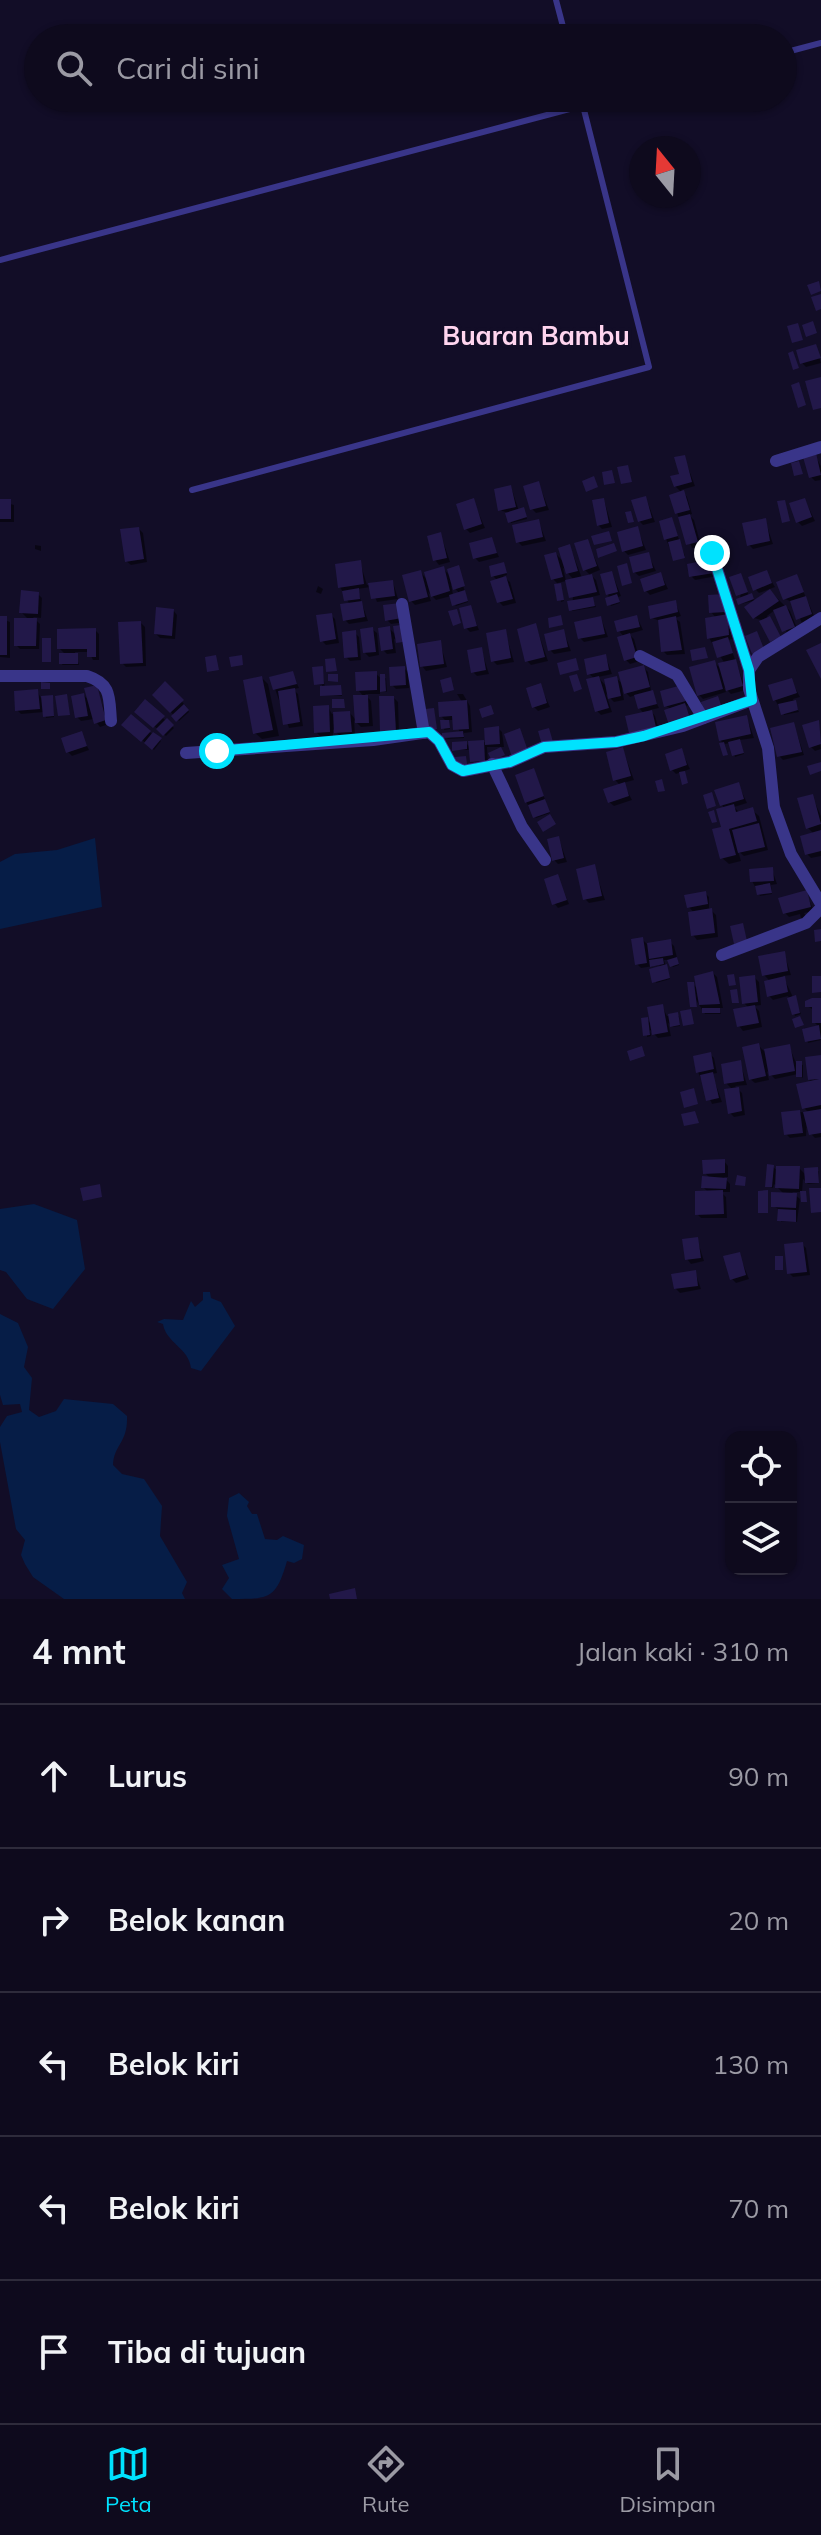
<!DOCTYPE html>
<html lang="id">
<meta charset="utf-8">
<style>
body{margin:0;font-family:Mulish,sans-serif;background:#1c182a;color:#f1f3f6}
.controls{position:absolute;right:24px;bottom:24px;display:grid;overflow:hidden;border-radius:16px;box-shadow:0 2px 6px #0004}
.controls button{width:72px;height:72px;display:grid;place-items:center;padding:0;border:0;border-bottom:2px solid #2e2b3b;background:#0e0a1d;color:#f1f3f6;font:40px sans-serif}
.compass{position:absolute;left:629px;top:136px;width:72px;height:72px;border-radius:50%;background:#0e0a1d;box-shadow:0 2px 6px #0004;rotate:342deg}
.stop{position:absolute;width:24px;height:24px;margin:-18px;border:6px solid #00e2fe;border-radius:50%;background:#fff}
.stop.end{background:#00e2fe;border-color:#fff;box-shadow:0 2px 8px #0008}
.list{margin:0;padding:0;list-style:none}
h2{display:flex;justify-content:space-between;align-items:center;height:104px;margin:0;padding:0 32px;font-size:34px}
h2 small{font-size:26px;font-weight:400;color:#9b9aa4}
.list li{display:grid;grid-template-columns:52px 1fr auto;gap:24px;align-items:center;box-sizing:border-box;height:144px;padding:0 32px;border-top:2px solid #2e2b3b}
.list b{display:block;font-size:30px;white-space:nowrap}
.list em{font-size:26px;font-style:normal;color:#9b9aa4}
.icon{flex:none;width:44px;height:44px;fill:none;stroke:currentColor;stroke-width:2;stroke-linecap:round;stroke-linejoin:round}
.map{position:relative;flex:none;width:821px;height:1599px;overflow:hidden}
.search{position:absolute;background:#0e0a1d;box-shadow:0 2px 6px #0004;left:24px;right:24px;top:24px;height:88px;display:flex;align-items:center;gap:20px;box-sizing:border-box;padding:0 28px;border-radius:44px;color:#9b9aa4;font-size:30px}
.sheet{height:824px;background:#0e0a1d}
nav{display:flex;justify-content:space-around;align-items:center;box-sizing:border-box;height:112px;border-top:2px solid #2e2b3b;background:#0e0a1d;font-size:22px;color:#9b9aa4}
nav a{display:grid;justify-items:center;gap:4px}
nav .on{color:#00e2fe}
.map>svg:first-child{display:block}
</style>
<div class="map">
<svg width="821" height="1599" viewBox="0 0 821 1599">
<rect width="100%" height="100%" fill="#120d27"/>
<g fill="#061d47">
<path d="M 95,838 L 102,907 L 0,929 L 0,862 L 15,854 L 57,850 Z"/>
<path d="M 34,1204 L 77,1220 L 85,1269 L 53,1309 L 27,1299 L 6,1272 L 0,1270 L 0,1209 Z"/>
<path d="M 203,1292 L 210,1292 L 211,1298 L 221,1302 L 235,1326 L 201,1371 L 191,1368 C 189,1348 166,1343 163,1324 L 157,1322 L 164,1319 L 183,1320 L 191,1301 L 195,1307 L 203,1300 Z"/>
<path d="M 0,1314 L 18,1323 L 28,1347 L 24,1367 L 32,1378 L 29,1410 L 39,1417 L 56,1411 L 64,1399 L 113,1404 L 127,1416 C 128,1443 114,1444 113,1465 L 122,1474 L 144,1479 L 162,1506 L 160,1536 L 187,1582 L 182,1593 L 185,1599 L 64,1599 L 33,1577 L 25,1564 L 21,1555 L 25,1540 L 16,1529 L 0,1442 L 0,1427 L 7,1416 L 22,1412 L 20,1404 L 3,1405 L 0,1395 Z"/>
<path d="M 239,1493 L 249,1502 L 247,1506 L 252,1514 L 257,1514 L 265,1539 L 277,1540 L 283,1536 L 304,1545 L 302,1559 L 294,1563 L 287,1561 C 276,1599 270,1599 232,1599 L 222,1589 L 229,1578 L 222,1565 L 239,1559 L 227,1516 L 229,1498 Z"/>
</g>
<g fill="#0007" fill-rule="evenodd">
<path d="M 816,346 L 821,363 L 806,367 L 802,363 Z"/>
<path d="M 815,456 L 821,466 L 821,480 L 815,481 L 811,477 Z"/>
<path d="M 684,457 L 695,486 L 681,490 L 687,497 L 692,514 L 689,515 L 694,520 L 701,546 L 692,548 L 677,513 L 682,493 L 675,486 Z"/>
<path d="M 539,484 L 549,510 L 536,513 L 532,509 Z"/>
<path d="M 511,487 L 519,511 L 525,511 L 527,519 L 511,523 L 508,513 L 500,510 Z"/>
<path d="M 646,498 L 655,522 L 643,525 L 639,521 Z"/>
<path d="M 473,500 L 485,528 L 470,533 L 466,529 Z"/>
<path d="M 604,500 L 612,527 L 602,529 L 598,525 Z"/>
<path d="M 805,500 L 815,521 L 802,526 L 798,522 Z"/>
<path d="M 0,501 L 14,505 L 14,522 L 0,522 Z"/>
<path d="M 672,520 L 685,556 L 674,559 L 666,539 Z"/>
<path d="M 765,520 L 773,544 L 753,549 L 749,545 Z"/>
<path d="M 539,522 L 546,541 L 522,546 L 518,542 Z"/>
<path d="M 637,528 L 646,550 L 628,555 L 624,551 Z"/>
<path d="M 139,529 L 143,533 L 147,562 L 131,565 L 126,561 Z"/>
<path d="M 441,535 L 450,562 L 439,565 L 435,560 Z"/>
<path d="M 491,539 L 499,557 L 479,562 L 475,558 Z"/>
<path d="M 587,541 L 600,570 L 590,574 L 596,580 L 600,595 L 591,597 L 596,607 L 572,611 L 574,580 L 563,568 L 566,581 L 558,583 L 564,601 L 561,602 L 559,585 L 553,579 L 556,554 L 565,563 L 570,547 L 582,578 L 591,576 L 585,570 Z"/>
<path d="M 35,545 L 41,546 L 41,551 L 35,549 Z"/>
<path d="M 648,554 L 656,571 L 639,576 L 634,572 Z"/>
<path d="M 360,562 L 367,585 L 393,582 L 398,599 L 377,602 L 371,587 L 357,589 L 368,621 L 349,624 L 345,620 L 350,605 L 340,587 Z"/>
<path d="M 711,562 L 717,576 L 695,580 L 691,576 Z"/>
<path d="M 504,564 L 507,575 L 503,576 L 510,582 L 516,603 L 503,606 L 499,602 L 498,581 L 493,576 Z"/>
<path d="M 458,568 L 468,602 L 456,606 L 451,596 L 436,600 L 428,592 L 431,601 L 415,605 L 411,601 L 420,572 L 428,580 L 443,569 L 451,576 ZM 451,584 L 459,593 L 453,595 Z"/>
<path d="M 766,572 L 775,587 L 759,593 L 755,589 Z"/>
<path d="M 612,573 L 621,596 L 618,597 L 620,603 L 611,606 L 608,594 Z"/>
<path d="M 661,574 L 668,589 L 650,595 L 646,591 Z"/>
<path d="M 741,575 L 749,596 L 753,597 L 755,602 L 774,595 L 790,611 L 798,631 L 788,635 L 775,610 L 767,616 L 783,641 L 776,645 L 761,620 L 754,618 L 754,601 L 740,604 Z"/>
<path d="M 797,577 L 815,618 L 802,623 L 792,602 L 785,599 Z"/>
<path d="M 318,586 L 323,589 L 321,594 L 316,592 Z"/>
<path d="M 38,594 L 42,598 L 41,618 L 33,617 L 40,624 L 39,649 L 20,649 L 16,645 L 29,620 L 21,612 Z"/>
<path d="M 724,596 L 731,620 L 733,639 L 728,640 L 746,690 L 731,694 L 724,687 L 726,692 L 703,699 L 699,695 L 714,662 L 722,670 L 725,664 L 709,638 L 716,618 L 711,612 Z"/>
<path d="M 675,602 L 681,616 L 675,618 L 680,622 L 685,654 L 667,655 L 663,651 L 660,621 L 652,618 Z"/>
<path d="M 470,607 L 479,630 L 470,632 L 466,628 Z"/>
<path d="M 403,609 L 405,622 L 391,624 L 387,620 Z"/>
<path d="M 173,610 L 177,615 L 175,639 L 160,638 L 156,634 Z"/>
<path d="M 331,615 L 335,619 L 339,643 L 326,645 L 322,641 Z"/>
<path d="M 637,617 L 643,630 L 629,634 L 634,639 L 640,661 L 630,664 L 626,660 L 624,637 L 619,631 Z"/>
<path d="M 0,618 L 10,622 L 10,658 L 0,657 Z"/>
<path d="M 601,618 L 608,637 L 584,642 L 580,638 Z"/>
<path d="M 141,623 L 145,627 L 146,666 L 126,667 L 122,663 Z"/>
<path d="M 536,626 L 548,661 L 531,665 L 527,661 Z"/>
<path d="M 389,628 L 404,643 L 394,639 L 396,653 L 387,654 L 383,650 Z"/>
<path d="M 372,629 L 377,633 L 379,655 L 369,657 L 365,653 Z"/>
<path d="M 95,630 L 99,634 L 99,660 L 93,660 L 89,652 L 75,652 L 79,665 L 62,665 L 66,655 L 59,648 Z"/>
<path d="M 505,631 L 514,662 L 497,665 L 493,661 Z"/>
<path d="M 564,632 L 571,651 L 554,654 L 550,650 Z"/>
<path d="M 355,633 L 359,637 L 361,660 L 350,661 L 346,657 Z"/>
<path d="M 440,642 L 447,667 L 426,671 L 422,666 Z"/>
<path d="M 481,649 L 489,674 L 477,676 L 473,672 Z"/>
<path d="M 606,657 L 612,674 L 598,677 L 607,687 L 616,678 L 624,685 L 644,668 L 648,672 L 651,691 L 659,708 L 650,710 L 655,716 L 659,731 L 639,708 L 636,695 L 630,697 L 622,689 L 624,700 L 614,702 L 606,694 L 612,712 L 601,715 L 597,711 L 595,679 L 589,674 Z"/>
<path d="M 322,668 L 325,688 L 340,687 L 342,696 L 322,695 L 322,685 L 316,684 Z"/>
<path d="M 404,668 L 408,672 L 409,688 L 396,689 L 392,685 Z"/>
<path d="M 292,673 L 299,688 L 293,689 L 298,694 L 303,726 L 289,728 L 275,689 Z"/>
<path d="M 376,674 L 382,679 L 386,678 L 387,692 L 380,688 L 380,694 L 365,694 L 371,701 L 373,726 L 361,727 L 354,720 L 355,735 L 340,736 L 333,729 L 333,736 L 320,736 L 316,732 L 328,707 L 332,714 L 350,713 L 356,720 L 364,697 L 358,690 Z"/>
<path d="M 262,678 L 268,684 L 279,736 L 262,739 L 255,733 Z"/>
<path d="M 791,680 L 800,697 L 793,699 L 799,712 L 784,715 L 775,700 Z"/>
<path d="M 165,684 L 186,706 L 189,712 L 179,721 L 155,695 Z"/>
<path d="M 540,685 L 550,707 L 538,711 L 534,707 Z"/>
<path d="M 96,687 L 109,724 L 100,727 L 94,719 L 81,721 L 77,717 L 84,695 L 90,702 Z"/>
<path d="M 681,687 L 689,705 L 685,706 L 693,722 L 666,706 Z"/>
<path d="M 37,691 L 41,698 L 53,699 L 54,717 L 46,718 L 44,712 L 21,714 L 17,710 Z"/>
<path d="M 457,694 L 463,694 L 470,706 L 472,732 L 464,733 L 464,738 L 446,739 L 460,733 L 455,720 L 447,720 L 450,729 L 444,730 L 447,722 L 441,716 L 462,702 Z"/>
<path d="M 394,698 L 398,702 L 399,734 L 386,735 L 382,731 Z"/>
<path d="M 145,702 L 174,728 L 166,736 L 137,712 Z"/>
<path d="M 131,717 L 161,741 L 154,750 L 124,725 Z"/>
<path d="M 747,718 L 754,738 L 740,740 L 744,754 L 735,757 L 730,743 L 725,744 L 726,757 L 721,740 Z"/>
<path d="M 818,722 L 821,749 L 815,751 L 811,747 Z"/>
<path d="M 794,725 L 804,755 L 783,760 L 779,756 Z"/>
<path d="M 498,728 L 502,732 L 504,747 L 487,747 L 488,765 L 476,766 L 471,750 L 454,750 L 466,743 L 471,748 L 470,743 L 487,742 Z"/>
<path d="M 81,734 L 89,750 L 72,756 L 68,752 Z"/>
<path d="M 623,750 L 634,780 L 623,783 L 632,800 L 614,806 L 609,802 L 621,786 L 615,780 Z"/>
<path d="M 681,750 L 690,769 L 676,774 L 672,770 Z"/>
<path d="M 534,770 L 550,813 L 536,818 L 526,802 Z"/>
<path d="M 738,784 L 747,803 L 734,807 L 740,813 L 752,810 L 759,816 L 768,850 L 744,856 L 738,851 L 741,861 L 729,864 L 722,858 L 725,809 L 722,805 Z"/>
<path d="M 812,796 L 821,816 L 821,856 L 811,858 L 807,854 L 814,834 L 808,828 Z"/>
<path d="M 559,839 L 567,862 L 558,864 L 554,860 Z"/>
<path d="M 594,867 L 605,900 L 589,903 L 585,899 Z"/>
<path d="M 772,869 L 777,884 L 771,885 L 772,894 L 760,896 L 752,881 Z"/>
<path d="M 558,877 L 569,904 L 558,908 L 554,903 Z"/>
<path d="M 705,893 L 709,897 L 709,908 L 716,915 L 718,937 L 697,940 L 693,935 L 694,913 L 689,907 Z"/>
<path d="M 806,893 L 814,911 L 804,913 L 806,916 L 802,922 L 800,914 L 789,917 L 785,913 Z"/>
<path d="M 642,939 L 648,945 L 670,942 L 674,946 L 679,965 L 673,967 L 669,960 L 664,960 L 670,979 L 656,983 L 660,965 L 641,968 L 637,964 Z"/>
<path d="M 784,953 L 791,975 L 783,976 L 801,1014 L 795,1016 L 788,996 L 773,1000 L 769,996 L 770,981 L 764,975 Z"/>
<path d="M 713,973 L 717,977 L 723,1008 L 717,1008 L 721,1014 L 705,1014 L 696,1000 L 697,1007 L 692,1006 L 693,984 L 698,989 Z"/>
<path d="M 754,977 L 759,982 L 761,1005 L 754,1006 L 759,1011 L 762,1027 L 743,1031 L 739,1026 L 749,1008 L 744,1003 Z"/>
<path d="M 821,1001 L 821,1040 L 808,1043 L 804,1028 L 819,1027 L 814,1022 L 814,1010 L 807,1006 Z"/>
<path d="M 662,1006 L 667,1016 L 679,1016 L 680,1026 L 673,1027 L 668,1023 L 671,1036 L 658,1038 L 650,1030 L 651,1036 L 647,1037 L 647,1019 L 652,1025 Z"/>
<path d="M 759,1046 L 764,1051 L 789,1046 L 796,1063 L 803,1065 L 803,1078 L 798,1074 L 775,1079 L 767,1071 L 769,1080 L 755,1083 L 750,1079 Z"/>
<path d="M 710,1054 L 714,1058 L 717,1073 L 712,1074 L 722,1102 L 712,1104 L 698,1072 Z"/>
<path d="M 821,1057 L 821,1137 L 815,1138 L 811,1134 L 807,1119 L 806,1136 L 790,1138 L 786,1134 L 800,1112 L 809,1113 L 804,1108 L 810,1083 L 807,1059 Z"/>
<path d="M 740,1062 L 747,1085 L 735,1086 L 742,1093 L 745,1115 L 734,1117 L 730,1113 L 733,1090 L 726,1083 Z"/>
<path d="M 724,1161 L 728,1166 L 728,1177 L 724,1177 L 730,1184 L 730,1192 L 721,1192 L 726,1197 L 727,1218 L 701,1218 L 697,1214 L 709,1193 L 703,1187 L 711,1179 L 705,1173 Z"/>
<path d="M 773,1167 L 778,1171 L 799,1168 L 806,1175 L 819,1171 L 819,1183 L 808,1184 L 803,1179 L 802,1192 L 792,1192 L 800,1199 L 797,1222 L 781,1222 L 780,1210 L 773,1206 L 784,1194 L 774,1184 L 773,1188 L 767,1186 Z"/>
<path d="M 697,1239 L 704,1261 L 691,1264 L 687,1259 Z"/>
<path d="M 802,1244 L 806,1248 L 810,1275 L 793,1277 L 789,1273 Z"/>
<path d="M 739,1254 L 749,1279 L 736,1283 L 732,1279 Z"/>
<path d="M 695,1272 L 701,1289 L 680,1293 L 675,1288 Z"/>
</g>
<g fill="#221849">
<path d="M 819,281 L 821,291 L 811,295 L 807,285 Z"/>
<path d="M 821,294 L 821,309 L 816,311 L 811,297 Z"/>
<path d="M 813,321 L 817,333 L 806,337 L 802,325 Z"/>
<path d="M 798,323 L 803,340 L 792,343 L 787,326 Z"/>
<path d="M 816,344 L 821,358 L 800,364 L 796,350 Z"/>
<path d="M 793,351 L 799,368 L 793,370 L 788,353 Z"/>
<path d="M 821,377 L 821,408 L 813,410 L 805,381 Z"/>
<path d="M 799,382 L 806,405 L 798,408 L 791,385 Z"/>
<path d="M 816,453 L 821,475 L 809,478 L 803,457 Z"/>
<path d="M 685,455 L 692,482 L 674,487 L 670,476 L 679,474 L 674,457 Z"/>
<path d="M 799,461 L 803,474 L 794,476 L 791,463 Z"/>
<path d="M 628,465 L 632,482 L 621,484 L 617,467 Z"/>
<path d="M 612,470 L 615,483 L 604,485 L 602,472 Z"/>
<path d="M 594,476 L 598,487 L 586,492 L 582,481 Z"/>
<path d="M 539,481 L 546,506 L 530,510 L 523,486 Z"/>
<path d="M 511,485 L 516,507 L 498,511 L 494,489 Z"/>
<path d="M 684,490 L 690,510 L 675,514 L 669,495 Z"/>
<path d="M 646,496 L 652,518 L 638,522 L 631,500 Z"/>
<path d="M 474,498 L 482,524 L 464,530 L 456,504 Z"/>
<path d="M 604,498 L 609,523 L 597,526 L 592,500 Z"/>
<path d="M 805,498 L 812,517 L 796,523 L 789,503 Z"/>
<rect x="0" y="499" width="11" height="20"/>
<path d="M 785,500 L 790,521 L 782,523 L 777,501 Z"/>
<path d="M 524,507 L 527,517 L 508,523 L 505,513 Z"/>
<path d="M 631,511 L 634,522 L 628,523 L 625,512 Z"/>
<path d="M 690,514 L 698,542 L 686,545 L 678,517 Z"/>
<path d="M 672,517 L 678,536 L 664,540 L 659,521 Z"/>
<path d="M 766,518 L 770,541 L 747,546 L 742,523 Z"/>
<path d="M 539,519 L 543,537 L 516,543 L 512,525 Z"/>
<path d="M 638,526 L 643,546 L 622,552 L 617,532 Z"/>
<path d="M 139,527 L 144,559 L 125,562 L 120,529 Z"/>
<path d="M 609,531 L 612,541 L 594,545 L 591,536 Z"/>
<path d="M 441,532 L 447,558 L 433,561 L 427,536 Z"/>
<path d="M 492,537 L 497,553 L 473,559 L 469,543 Z"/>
<path d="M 588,539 L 597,566 L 583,571 L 574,543 Z"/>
<path d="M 680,539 L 685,558 L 673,561 L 668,542 Z"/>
<path d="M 614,543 L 617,551 L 598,558 L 596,549 Z"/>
<path d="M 570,544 L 578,571 L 566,574 L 558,548 Z"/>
<path d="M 556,552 L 563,577 L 551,580 L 544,555 Z"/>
<path d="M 649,552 L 653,568 L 633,573 L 629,557 Z"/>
<path d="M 712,559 L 714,573 L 689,577 L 687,564 Z"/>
<path d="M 361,560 L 364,584 L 338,588 L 335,564 Z"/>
<path d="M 504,562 L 507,573 L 491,577 L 489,566 Z"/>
<path d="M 627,563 L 632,583 L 622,586 L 617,566 Z"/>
<path d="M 459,565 L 465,586 L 453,590 L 447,569 Z"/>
<path d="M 444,566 L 450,591 L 431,597 L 424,572 Z"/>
<path d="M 421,570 L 428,597 L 409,602 L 402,575 Z"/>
<path d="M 767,570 L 772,583 L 753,591 L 748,577 Z"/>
<path d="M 612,571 L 618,592 L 606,595 L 600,574 Z"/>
<path d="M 661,572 L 665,585 L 644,592 L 640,579 Z"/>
<path d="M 741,573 L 748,592 L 736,596 L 729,577 Z"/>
<path d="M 592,574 L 597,592 L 569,598 L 565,580 Z"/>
<path d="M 797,574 L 804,592 L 783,600 L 776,582 Z"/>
<path d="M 506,576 L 513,599 L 497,603 L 490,581 Z"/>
<path d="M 393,580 L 395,596 L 371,599 L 368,583 Z"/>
<path d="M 561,583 L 564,600 L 557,601 L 554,584 Z"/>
<path d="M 359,588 L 360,599 L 344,601 L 342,591 Z"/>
<path d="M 770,589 L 779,601 L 753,619 L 744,607 Z"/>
<path d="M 21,590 L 39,592 L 38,614 L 19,613 Z"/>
<path d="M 465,590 L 468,601 L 452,606 L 449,595 Z"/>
<path d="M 752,593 L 754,599 L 738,605 L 736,599 Z"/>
<path d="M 617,594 L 620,602 L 607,606 L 605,598 Z"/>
<path d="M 725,594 L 726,612 L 709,613 L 708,595 Z"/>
<path d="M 806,596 L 812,614 L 796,620 L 790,601 Z"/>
<path d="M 593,597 L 595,606 L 569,611 L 567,601 Z"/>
<path d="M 676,600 L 678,612 L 650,619 L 648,606 Z"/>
<path d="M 362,601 L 365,617 L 343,621 L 340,604 Z"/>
<path d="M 400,603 L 402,618 L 385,621 L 383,605 Z"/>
<path d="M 471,605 L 477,626 L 464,629 L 459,608 Z"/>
<path d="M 786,605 L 795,627 L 782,632 L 773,610 Z"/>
<path d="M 156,607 L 174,609 L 172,636 L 154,634 Z"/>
<path d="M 457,609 L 461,623 L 453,626 L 448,611 Z"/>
<path d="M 332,613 L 336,639 L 320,642 L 316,615 Z"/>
<path d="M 728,614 L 729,635 L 707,639 L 705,618 Z"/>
<path d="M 561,615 L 563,625 L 549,628 L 548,618 Z"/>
<path d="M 637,615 L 640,627 L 617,632 L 614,621 Z"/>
<rect x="0" y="616" width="7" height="39"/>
<path d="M 601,616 L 605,634 L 578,639 L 574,622 Z"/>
<path d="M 676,616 L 682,650 L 661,652 L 658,620 Z"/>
<path d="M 770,616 L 781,637 L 770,642 L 759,621 Z"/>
<path d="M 14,618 L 37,618 L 36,646 L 14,646 Z"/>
<path d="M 141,621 L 143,663 L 120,664 L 118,622 Z"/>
<path d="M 536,623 L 545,657 L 525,662 L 517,629 Z"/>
<path d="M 401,625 L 403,642 L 396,643 L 393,626 Z"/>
<path d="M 390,626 L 393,649 L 381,651 L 378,628 Z"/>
<path d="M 373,627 L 376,652 L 363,653 L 360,629 Z"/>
<path d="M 96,628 L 96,657 L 87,657 L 87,649 L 57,649 L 57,629 Z"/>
<path d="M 506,629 L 511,658 L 491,662 L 486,633 Z"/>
<path d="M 564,629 L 568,647 L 548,651 L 544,634 Z"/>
<path d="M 356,630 L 358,657 L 344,658 L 342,632 Z"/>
<path d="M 757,631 L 764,649 L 752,654 L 745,636 Z"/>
<path d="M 630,633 L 637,657 L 624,661 L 617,637 Z"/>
<path d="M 728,637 L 733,653 L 717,658 L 712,642 Z"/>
<rect x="42" y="638" width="9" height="24"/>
<path d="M 441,640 L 444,664 L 420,667 L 417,644 Z"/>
<path d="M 821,643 L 821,679 L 806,650 Z"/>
<path d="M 482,647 L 486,670 L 471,673 L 467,650 Z"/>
<path d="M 705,647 L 708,658 L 692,661 L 690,650 Z"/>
<rect x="59" y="653" width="19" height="11"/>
<path d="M 606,654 L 609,670 L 587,675 L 584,659 Z"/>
<path d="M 216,655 L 219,670 L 207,672 L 205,657 Z"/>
<path d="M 242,655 L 243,665 L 231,667 L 229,657 Z"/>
<path d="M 335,658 L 337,671 L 326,672 L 325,659 Z"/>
<path d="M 576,658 L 579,670 L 560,675 L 557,663 Z"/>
<path d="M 736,659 L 743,686 L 726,691 L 718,663 Z"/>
<path d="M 715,660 L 723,689 L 697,696 L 689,667 Z"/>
<path d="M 644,665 L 650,687 L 624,694 L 618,672 Z"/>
<path d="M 323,666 L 324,684 L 314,685 L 312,667 Z"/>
<path d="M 405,666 L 406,685 L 390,686 L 389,667 Z"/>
<path d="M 293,671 L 297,684 L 273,690 L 269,677 Z"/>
<path d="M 377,671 L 377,690 L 356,691 L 355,672 Z"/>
<path d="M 328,674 L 338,674 L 338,682 L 328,681 Z"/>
<path d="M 380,674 L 385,674 L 386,691 L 380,692 Z"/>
<path d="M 577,674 L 582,689 L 574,692 L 569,676 Z"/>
<path d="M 262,676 L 273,730 L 253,734 L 243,680 Z"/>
<path d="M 599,676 L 609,708 L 595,712 L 586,679 Z"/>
<path d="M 617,676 L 621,696 L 608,699 L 604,679 Z"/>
<path d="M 451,677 L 454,690 L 443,693 L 440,680 Z"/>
<path d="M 792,678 L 797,693 L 773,701 L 768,685 Z"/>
<path d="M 165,681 L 184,700 L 170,713 L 152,695 Z"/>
<path d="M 41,682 L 50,683 L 50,689 L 41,689 Z"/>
<path d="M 541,683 L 547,703 L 532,708 L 526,688 Z"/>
<path d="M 97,685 L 106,720 L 94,724 L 84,688 Z"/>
<path d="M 341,685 L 342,695 L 320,696 L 320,686 Z"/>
<path d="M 682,685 L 686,701 L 664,707 L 660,691 Z"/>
<path d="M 295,688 L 300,722 L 283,725 L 278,691 Z"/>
<path d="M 38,689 L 40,709 L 15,711 L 14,691 Z"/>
<path d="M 653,690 L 657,704 L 638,709 L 634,695 Z"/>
<path d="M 84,693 L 88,716 L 75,718 L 71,696 Z"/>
<path d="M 67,694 L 70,715 L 58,716 L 55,696 Z"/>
<path d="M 53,695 L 54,716 L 43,717 L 41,696 Z"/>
<path d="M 353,695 L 368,695 L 369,723 L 355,723 Z"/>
<path d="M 379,696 L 394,696 L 396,731 L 380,732 Z"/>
<path d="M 718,696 L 722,708 L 704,714 L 701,702 Z"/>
<path d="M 145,699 L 165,716 L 153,728 L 134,712 Z"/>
<path d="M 332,699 L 344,699 L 345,708 L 332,708 Z"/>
<path d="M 467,700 L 469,729 L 453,730 L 452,716 L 439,717 L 438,702 Z"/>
<path d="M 796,700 L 798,710 L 781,715 L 778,704 Z"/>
<path d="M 685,703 L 690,718 L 669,725 L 664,710 Z"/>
<path d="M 184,704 L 189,710 L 176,722 L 171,716 Z"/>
<path d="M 329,705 L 330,732 L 314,733 L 313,706 Z"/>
<path d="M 491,705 L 494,714 L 482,718 L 479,709 Z"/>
<path d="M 434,708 L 437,729 L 429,730 L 425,709 Z"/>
<path d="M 652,710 L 656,727 L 629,733 L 625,716 Z"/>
<path d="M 350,711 L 352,732 L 334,733 L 333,712 Z"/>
<path d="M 131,714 L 151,731 L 141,742 L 121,725 Z"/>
<path d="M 747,715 L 751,734 L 719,741 L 715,722 Z"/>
<path d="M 167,718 L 174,725 L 163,736 L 156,729 Z"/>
<path d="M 440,720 L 449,720 L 450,728 L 441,729 Z"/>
<path d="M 819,720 L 821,744 L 809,748 L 802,725 Z"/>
<path d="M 794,722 L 802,752 L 777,757 L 770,728 Z"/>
<path d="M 499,726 L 500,744 L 485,745 L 484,728 Z"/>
<path d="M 520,728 L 528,751 L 512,757 L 504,734 Z"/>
<path d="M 549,728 L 553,742 L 542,745 L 538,731 Z"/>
<path d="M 82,731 L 87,746 L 66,753 L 61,738 Z"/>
<path d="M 463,731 L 464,737 L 442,738 L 442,733 Z"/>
<path d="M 153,732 L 162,738 L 152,750 L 144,743 Z"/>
<path d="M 740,739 L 744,753 L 732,756 L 728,742 Z"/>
<path d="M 484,740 L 485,761 L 470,762 L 468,741 Z"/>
<path d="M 467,741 L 467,749 L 452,751 L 452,742 Z"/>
<path d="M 724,742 L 728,755 L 723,756 L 719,743 Z"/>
<path d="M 501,747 L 505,755 L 492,761 L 488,753 Z"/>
<path d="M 623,747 L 631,776 L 613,781 L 606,752 Z"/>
<path d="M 682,748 L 687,765 L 670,771 L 665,754 Z"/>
<path d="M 466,756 L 467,764 L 456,765 L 455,757 Z"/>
<path d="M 821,762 L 821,771 L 810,775 L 807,766 Z"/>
<path d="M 534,768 L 544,796 L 525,803 L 515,775 Z"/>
<path d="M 685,771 L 688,783 L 682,785 L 679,772 Z"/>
<path d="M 662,779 L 665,791 L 658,792 L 655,781 Z"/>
<path d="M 625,782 L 629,796 L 608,803 L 603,789 Z"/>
<path d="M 739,782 L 744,799 L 720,806 L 714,790 Z"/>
<path d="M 712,792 L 716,806 L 707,809 L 703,795 Z"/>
<path d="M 813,794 L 821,824 L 806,829 L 797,798 Z"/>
<path d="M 545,799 L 550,812 L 533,818 L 528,805 Z"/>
<path d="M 734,804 L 736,812 L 753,807 L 757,821 L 729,829 L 736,855 L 720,859 L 712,829 L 721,827 L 716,809 Z"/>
<path d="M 714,810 L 717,822 L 712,823 L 708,812 Z"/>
<path d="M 550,814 L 556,824 L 543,832 L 537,822 Z"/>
<path d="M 759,823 L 765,847 L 738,853 L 732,830 Z"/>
<path d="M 821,830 L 821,851 L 805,855 L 800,836 Z"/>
<path d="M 559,836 L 564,858 L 552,861 L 547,839 Z"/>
<path d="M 595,864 L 602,896 L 583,900 L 576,869 Z"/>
<path d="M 773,867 L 774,881 L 750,882 L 749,869 Z"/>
<path d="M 558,874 L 567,900 L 552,905 L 544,879 Z"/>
<path d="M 770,883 L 772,893 L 757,895 L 755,886 Z"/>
<path d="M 807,890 L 811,907 L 783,914 L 778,898 Z"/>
<path d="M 706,891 L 708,904 L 687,908 L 684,895 Z"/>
<path d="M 712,908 L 715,933 L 691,936 L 688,912 Z"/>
<path d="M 743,923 L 747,941 L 734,944 L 730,926 Z"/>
<path d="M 821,929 L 821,941 L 815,942 L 814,930 Z"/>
<path d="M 643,937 L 647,963 L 635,965 L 631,939 Z"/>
<path d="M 671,939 L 673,955 L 649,959 L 647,943 Z"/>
<path d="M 785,951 L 788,971 L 762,976 L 758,956 Z"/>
<path d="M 677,957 L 679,964 L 670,967 L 667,960 Z"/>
<path d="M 663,958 L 664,964 L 650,967 L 649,960 Z"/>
<path d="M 667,964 L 670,978 L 652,983 L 649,969 Z"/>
<path d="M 713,971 L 720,1004 L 699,1005 L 694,976 Z"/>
<path d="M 734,974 L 736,985 L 729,986 L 727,975 Z"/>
<path d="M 755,975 L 758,1002 L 742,1004 L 739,977 Z"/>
<path d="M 785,976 L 788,992 L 767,997 L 764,981 Z"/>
<path d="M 812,976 L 821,976 L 821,992 L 812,993 Z"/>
<path d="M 687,982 L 694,982 L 697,1007 L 690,1007 Z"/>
<path d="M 737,989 L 739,1003 L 732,1003 L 730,990 Z"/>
<path d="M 796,995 L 800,1013 L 792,1015 L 787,998 Z"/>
<path d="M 812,998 L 821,998 L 821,1023 L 812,1023 L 812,1007 L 805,1007 L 805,1001 Z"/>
<path d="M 663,1004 L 668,1032 L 652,1035 L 647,1007 Z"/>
<path d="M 755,1005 L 759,1023 L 737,1027 L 733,1009 Z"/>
<rect x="702" y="1008" width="18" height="5"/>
<path d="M 691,1009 L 694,1024 L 683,1026 L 680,1011 Z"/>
<path d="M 678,1012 L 680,1025 L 670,1027 L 668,1014 Z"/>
<path d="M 800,1016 L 804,1025 L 795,1028 L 792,1019 Z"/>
<path d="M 648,1017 L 650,1035 L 643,1036 L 641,1018 Z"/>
<path d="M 819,1025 L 821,1039 L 805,1042 L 802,1029 Z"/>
<path d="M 759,1043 L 766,1076 L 749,1080 L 742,1047 Z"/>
<path d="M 790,1044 L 795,1071 L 769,1076 L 764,1049 Z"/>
<path d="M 642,1046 L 645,1056 L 630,1061 L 627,1051 Z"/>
<path d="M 711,1052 L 714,1069 L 696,1073 L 693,1056 Z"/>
<path d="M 821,1055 L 821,1105 L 802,1109 L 796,1084 L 819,1079 L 808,1080 L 805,1057 Z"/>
<path d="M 741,1060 L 744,1081 L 724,1084 L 721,1064 Z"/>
<rect x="796" y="1061" width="6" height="16"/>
<path d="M 713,1072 L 719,1098 L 706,1101 L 700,1075 Z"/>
<path d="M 739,1087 L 742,1111 L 728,1114 L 724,1089 Z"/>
<path d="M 694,1088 L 698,1104 L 684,1108 L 680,1092 Z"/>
<path d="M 821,1109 L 821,1133 L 809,1135 L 803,1112 Z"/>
<path d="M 800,1110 L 803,1133 L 784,1135 L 781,1112 Z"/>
<path d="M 695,1111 L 699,1123 L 684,1126 L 681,1114 Z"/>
<path d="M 725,1159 L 725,1173 L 703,1174 L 702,1160 Z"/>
<path d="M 767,1164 L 774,1165 L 772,1187 L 765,1187 Z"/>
<path d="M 776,1166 L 800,1166 L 799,1189 L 775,1188 Z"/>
<path d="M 818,1167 L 819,1183 L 805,1183 L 804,1168 Z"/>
<path d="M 737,1175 L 746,1177 L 745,1186 L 735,1185 Z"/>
<path d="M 702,1176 L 727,1178 L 726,1189 L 701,1188 Z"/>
<path d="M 100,1184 L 102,1197 L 83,1201 L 80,1188 Z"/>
<path d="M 809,1188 L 821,1188 L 821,1212 L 811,1213 Z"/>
<path d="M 723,1190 L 724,1214 L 695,1215 L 695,1191 Z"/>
<path d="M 768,1190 L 768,1213 L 758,1213 L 758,1191 Z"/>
<path d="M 800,1191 L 806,1191 L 807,1202 L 801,1202 Z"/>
<path d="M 771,1192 L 797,1193 L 796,1208 L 771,1207 Z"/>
<path d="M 778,1209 L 796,1210 L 796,1222 L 777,1221 Z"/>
<path d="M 698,1237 L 701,1258 L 685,1260 L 682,1239 Z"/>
<path d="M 803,1242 L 807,1272 L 787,1274 L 784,1244 Z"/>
<path d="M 740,1252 L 746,1275 L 730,1280 L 723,1256 Z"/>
<rect x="775" y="1256" width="8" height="14"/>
<path d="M 696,1270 L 698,1286 L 674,1289 L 671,1274 Z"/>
<path d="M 355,1588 L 357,1599 L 330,1599 L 329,1594 Z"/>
</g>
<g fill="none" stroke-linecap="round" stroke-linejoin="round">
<g stroke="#393589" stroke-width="6">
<path d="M 556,0 L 566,38"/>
<path d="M 783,53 L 821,43"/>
<path d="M 0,260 L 611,98"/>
<path d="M 192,490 L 649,367 L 581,98"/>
</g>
<g stroke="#393589" stroke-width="12">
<path d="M 776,461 L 821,447"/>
<path d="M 712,553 L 749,670"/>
<path d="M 402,604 L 424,733"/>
<path d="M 821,618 L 758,657 L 749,670 L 749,689 L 768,748 L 774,807 L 791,854 L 821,904"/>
<path d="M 640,656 L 677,675 L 703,718"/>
<path d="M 0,676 L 87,676 C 112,684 109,698 111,721"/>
<path d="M 186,753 L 373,740 L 429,732 L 439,741 L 452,765 L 463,771 L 510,762 L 544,747 L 616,742 L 683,726 L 752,700"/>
<path d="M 492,764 L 522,827 L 545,860"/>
<path d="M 722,955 L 806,923 L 821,908"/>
</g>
</g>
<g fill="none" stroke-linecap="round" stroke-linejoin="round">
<path stroke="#00e2fe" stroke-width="10" d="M 217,751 L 429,732 L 439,741 L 452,765 L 463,771 L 510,762 L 544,747 L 616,742 L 644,736 L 752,700 L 749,670 L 712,553"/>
</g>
<g text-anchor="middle" stroke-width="8" stroke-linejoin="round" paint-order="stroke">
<g font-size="26" font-weight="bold" fill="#ffd5ef" stroke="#120d27">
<text x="536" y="345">Buaran Bambu</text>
</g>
</g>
</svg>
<div class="controls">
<button><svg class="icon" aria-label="locate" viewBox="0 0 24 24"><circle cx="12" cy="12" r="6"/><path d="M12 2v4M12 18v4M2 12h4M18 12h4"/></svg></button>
<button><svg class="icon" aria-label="layers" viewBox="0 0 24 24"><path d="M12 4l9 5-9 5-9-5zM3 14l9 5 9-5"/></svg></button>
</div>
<svg class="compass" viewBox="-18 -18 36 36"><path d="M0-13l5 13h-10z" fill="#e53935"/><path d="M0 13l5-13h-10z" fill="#9b9aa4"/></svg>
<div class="stop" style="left:217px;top:751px"></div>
<div class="stop end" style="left:712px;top:553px"></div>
<div class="search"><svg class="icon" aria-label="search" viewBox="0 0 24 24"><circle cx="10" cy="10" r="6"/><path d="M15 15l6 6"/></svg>Cari di sini</div>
</div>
<section class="sheet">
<h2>4 mnt<small>Jalan kaki · 310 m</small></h2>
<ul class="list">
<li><svg class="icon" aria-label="ahead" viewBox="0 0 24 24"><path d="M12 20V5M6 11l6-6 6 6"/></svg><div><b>Lurus</b></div><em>90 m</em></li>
<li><svg class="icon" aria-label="right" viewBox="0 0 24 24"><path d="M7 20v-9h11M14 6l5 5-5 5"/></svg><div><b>Belok kanan</b></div><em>20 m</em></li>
<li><svg class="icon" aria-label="left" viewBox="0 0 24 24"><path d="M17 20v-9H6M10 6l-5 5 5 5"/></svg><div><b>Belok kiri</b></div><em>130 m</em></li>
<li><svg class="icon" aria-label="left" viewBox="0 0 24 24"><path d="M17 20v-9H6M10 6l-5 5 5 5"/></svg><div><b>Belok kiri</b></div><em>70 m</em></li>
<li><svg class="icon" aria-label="arrive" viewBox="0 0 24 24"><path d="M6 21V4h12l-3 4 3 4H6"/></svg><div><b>Tiba di tujuan</b></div></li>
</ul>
</section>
<nav>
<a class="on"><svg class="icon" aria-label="map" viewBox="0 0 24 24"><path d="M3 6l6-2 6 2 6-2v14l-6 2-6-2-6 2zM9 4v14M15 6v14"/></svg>Peta</a>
<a><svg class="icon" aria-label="directions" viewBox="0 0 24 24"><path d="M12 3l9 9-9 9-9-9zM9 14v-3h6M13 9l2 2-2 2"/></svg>Rute</a>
<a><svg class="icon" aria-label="saved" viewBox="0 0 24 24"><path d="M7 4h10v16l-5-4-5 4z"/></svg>Disimpan</a>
</nav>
